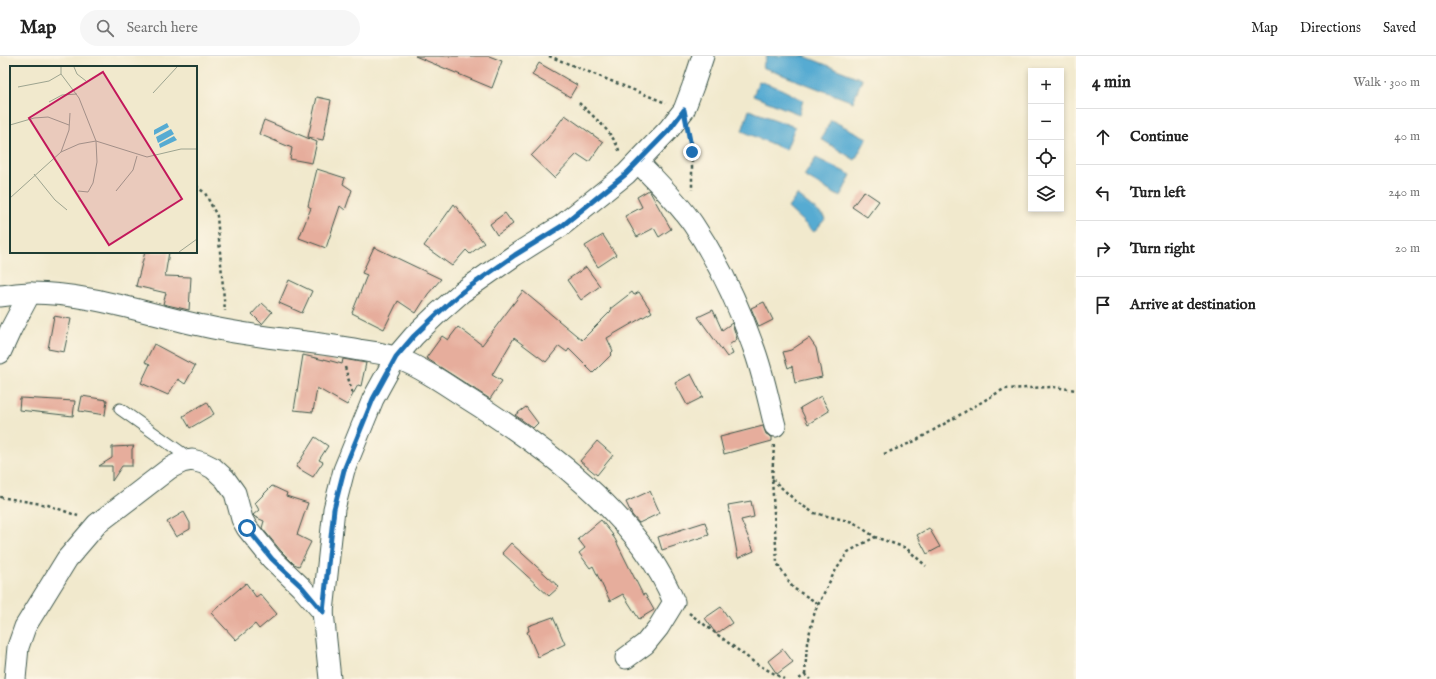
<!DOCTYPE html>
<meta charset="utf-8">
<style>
body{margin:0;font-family:"IM FELL English",serif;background:#f6f6f6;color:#222}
.controls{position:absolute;right:12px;top:12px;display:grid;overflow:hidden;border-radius:0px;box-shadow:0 2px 6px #0003}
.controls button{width:36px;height:36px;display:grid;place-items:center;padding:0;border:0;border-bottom:1px solid #e0e0e0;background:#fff;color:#222;font:20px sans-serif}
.stop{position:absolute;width:12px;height:12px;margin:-9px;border:3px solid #1f6fb2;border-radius:50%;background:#fff}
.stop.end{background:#1f6fb2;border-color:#fff;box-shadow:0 1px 4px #0008}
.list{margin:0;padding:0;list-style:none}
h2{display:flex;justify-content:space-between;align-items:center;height:52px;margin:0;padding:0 16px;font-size:17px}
h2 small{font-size:13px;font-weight:400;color:#767676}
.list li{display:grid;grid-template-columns:26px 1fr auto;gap:12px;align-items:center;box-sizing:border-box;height:56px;padding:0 16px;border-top:1px solid #e0e0e0}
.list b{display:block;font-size:15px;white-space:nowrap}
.list em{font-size:13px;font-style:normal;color:#767676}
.icon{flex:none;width:22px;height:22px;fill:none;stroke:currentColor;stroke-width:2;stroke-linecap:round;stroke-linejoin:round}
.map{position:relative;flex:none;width:1076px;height:623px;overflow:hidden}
header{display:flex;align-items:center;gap:24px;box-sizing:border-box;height:56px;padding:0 20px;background:#fff;border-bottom:1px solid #e0e0e0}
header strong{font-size:19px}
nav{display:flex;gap:22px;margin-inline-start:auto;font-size:14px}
.search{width:280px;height:36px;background:#f6f6f6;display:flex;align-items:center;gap:10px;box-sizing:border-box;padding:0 14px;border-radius:22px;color:#767676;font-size:15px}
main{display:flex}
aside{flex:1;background:#fff}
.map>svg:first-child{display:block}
</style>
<header>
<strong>Map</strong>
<div class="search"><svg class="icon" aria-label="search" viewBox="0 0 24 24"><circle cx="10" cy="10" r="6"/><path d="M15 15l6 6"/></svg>Search here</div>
<nav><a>Map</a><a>Directions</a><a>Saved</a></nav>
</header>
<main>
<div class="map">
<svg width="1076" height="623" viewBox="0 0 1076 623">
<rect width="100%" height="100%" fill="#fcf5e5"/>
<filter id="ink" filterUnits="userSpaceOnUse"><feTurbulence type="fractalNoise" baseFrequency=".025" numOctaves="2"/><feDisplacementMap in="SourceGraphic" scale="8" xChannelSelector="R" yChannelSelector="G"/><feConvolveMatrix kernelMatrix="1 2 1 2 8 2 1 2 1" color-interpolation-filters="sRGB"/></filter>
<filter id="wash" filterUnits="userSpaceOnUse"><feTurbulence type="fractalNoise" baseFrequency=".012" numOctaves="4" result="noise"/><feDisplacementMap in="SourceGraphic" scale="16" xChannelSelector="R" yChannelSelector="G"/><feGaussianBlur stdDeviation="0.9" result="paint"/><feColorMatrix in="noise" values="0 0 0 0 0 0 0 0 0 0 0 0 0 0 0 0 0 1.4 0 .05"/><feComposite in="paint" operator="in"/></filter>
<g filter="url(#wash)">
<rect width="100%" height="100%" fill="#f1e9cd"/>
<g fill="#56abd2" stroke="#3a7483">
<path d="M 767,0 L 804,0 L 862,23 L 853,46 L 762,11 Z"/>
<path d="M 759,25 L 779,32 L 803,44 L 799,58 L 753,40 Z"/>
<path d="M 749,54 L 795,71 L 786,94 L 742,75 Z"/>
<path d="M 831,64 L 867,82 L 855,104 L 821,83 Z"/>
<path d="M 816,102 L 851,119 L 840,141 L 804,120 Z"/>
<path d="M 797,139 L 826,162 L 814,176 L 788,152 Z"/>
</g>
<g id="blocks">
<g fill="#e6ad9c">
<path d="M 415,0 L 489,0 L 502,5 L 492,32 Z"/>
<path d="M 539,7 L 577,29 L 570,41 L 532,19 Z"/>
<path d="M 317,41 L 331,44 L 323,84 L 308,81 Z"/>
<path d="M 565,59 L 603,86 L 589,106 L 577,98 L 554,122 L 531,100 L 548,82 Z"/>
<path d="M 264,64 L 317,86 L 312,107 L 290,103 L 292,92 L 259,78 Z"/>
<path d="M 317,113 L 345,122 L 343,128 L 352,134 L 345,154 L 340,150 L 326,192 L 299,182 L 311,152 L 308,150 Z"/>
<path d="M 649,134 L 671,173 L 659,181 L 654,172 L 637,181 L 625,160 L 642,151 L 637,141 Z"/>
<path d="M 864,135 L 879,145 L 867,161 L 852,151 Z"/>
<path d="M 454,148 L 484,187 L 470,198 L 466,194 L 452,210 L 424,190 Z"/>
<path d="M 505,157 L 513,168 L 497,179 L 490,168 Z"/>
<path d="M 603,179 L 616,199 L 598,211 L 585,190 Z"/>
<path d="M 374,191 L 441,223 L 428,238 L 416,257 L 398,245 L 384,273 L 352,257 L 367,219 L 362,217 Z"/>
<path d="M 145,196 L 169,196 L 165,220 L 191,221 L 189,254 L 163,248 L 166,237 L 136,230 Z"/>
<path d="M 586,211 L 600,230 L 581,244 L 567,224 Z"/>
<path d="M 289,224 L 312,235 L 302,257 L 279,247 Z"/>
<path d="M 523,235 L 582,284 L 611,255 L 610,253 L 632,236 L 634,239 L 639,236 L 652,256 L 607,282 L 613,295 L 611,297 L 612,298 L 593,317 L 569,293 L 567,296 L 559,290 L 546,306 L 514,282 L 492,319 L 502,325 L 490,343 L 426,302 L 442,280 L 448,284 L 458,271 L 482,289 Z"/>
<path d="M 764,246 L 773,264 L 759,271 L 751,252 Z"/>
<path d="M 262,247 L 272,256 L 262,268 L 252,258 Z"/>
<path d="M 713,254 L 722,274 L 732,267 L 737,283 L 729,289 L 733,298 L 727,301 L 698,261 Z"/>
<path d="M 54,260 L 71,263 L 64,296 L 48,293 Z"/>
<path d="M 809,282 L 816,292 L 822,321 L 795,327 L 792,310 L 788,312 L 783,296 L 791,294 Z"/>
<path d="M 154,288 L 195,310 L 185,328 L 178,323 L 168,339 L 141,327 L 150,308 L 145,306 Z"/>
<path d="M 303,299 L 324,304 L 324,303 L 342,308 L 343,303 L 366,307 L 361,330 L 358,329 L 347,349 L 317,332 L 313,356 L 294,354 Z"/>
<path d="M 691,318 L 703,341 L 687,349 L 675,327 Z"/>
<path d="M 82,340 L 107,344 L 105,359 L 79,355 Z"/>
<path d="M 821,340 L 829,355 L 808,368 L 800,352 Z"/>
<path d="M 20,342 L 75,345 L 73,360 L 19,354 Z"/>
<path d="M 207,346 L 214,358 L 190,372 L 183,360 Z"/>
<path d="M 526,351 L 538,367 L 533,372 L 515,359 Z"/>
<path d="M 763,370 L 766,378 L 772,381 L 772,385 L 724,398 L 720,381 Z"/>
<path d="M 315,381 L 328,390 L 319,404 L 323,406 L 313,421 L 296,411 Z"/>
<path d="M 597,385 L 613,399 L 597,419 L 580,405 Z"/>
<path d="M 134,390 L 132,393 L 132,410 L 122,410 L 112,425 L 112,410 L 99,410 L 112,402 L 112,391 Z"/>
<path d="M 272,430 L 287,437 L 286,440 L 308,447 L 297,479 L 311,486 L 299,510 L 294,508 L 281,495 L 262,472 L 264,465 L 255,461 L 253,459 L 259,454 L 255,447 Z"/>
<path d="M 650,435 L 660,457 L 639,467 L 632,459 L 626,446 Z"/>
<path d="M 751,445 L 754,461 L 741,464 L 754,495 L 738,502 L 728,449 Z"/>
<path d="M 184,456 L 190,467 L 190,473 L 176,481 L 167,466 Z"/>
<path d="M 601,464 L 613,479 L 612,479 L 615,483 L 643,539 L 645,538 L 654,554 L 639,563 L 623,538 L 610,545 L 593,510 L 590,512 L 579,497 L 585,492 L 578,483 Z"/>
<path d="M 705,466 L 709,479 L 662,494 L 658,481 Z"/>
<path d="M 929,472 L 940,491 L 927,498 L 917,479 Z"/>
<path d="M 511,487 L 559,531 L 549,540 L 502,497 Z"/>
<path d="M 246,527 L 256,541 L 260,538 L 277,558 L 259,573 L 255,568 L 236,584 L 211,557 Z"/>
<path d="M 721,551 L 732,567 L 716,578 L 705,562 Z"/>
<path d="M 553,561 L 565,588 L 538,601 L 527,576 L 529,575 L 528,570 Z"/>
<path d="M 783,593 L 793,606 L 777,618 L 768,605 Z"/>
</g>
</g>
</g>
<g filter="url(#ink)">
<use href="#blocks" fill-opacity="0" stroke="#3e574b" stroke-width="1"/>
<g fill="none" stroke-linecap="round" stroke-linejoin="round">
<defs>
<path id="lane" d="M 120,353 L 192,404"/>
<g id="street">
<path d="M 638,106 C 657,126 677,145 693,168 C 718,205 738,248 753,290 C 763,316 768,343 775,370"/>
<path d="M 0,240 C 10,239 21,237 31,237 C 90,237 147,258 204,270 C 255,282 307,284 359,294 C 371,296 385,297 397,302 C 420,311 444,327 465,341 C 542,389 639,459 674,546 L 658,572 L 645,588 L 626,602"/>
<path d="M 0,297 L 11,273 L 30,237"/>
<path d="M 323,556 L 334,453 L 344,414 L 373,343 L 396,301 L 414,280 L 436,259 L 462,236 L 515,199 L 561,170 L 626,118 L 669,73 L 684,54 L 693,30 L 703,0"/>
<path d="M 15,623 L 18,591 L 25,571 L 67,503 L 97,468 L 170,412 L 182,406 L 192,404 L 203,407 L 213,412 L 225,423 L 235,437 L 242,463 L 247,472 L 272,503 L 301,531 L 323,556 L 330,623"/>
</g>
</defs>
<use href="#lane" stroke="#3e574b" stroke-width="13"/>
<use href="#street" stroke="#3e574b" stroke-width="23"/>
<g stroke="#3e574b" stroke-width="2.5" stroke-dasharray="3 3" stroke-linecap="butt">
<path d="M 549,0 L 666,47"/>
<path d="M 579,47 C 594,61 614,77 620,97"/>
<path d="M 689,80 L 692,96 L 692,134"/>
<path d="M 196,130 L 205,137 L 217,160 L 225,255"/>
<path d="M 345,311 L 353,339"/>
<path d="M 774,389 L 772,423 L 777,507 L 793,532 L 819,548"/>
<path d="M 884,398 L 915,385 L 1004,333 L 1053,331 L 1076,334"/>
<path d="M 772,423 L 797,446 L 814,457 L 853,466 L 875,481 L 906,492 L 926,510"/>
<path d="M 0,441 L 48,449 L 78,460"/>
<path d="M 689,557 L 755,607 L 784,623"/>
<path d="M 805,619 L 807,587 L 815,555 L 834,517 L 848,496 L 875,481"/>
<path d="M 799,623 L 805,619 L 810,623"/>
</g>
<use href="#lane" stroke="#fff" stroke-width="11"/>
<use href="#street" stroke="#fff" stroke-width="21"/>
</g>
</g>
<g fill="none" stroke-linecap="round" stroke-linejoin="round" filter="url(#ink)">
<path stroke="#1f6fb2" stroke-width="5" d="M 247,472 L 272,503 L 302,531 L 323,556 L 334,453 L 344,414 L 373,343 L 396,301 L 414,280 L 436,259 L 462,236 L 515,199 L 562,170 L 626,118 L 669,74 L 684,54 L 692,96"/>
</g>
<g transform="translate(10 10)">
<rect width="187" height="187" fill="#f1e9cd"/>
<path d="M 157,57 L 159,61 L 144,69 L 144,64 ZM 161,63 L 164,68 L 148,77 L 146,71 ZM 164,70 L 167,74 L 150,82 L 149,78 Z" fill="#56abd2"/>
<path fill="none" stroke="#9da490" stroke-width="1" d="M 51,1 L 51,8 L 69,32 L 86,75 L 87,96 L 83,117 L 78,126 L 68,125M 64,1 L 67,8 L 76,15M 8,21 L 39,15 L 51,8M 143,27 L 167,1M 39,36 L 52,29 L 67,28M 0,59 L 24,52 L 38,51 L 59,59M 51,86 L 69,78 L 86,75 L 137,91 L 171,83 L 187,83M 24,108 L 45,134 L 57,144M 106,125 L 123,104 L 127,90M 0,132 L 51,86 L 59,64 L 60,47M 169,186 L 187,173"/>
<path fill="#c2185b" fill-opacity="0.15" stroke="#c2185b" stroke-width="2" d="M 93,6 L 172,133 L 99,179 L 19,52 Z"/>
<rect width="187" height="187" fill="none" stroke="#1f3d34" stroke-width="2"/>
</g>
</svg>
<div class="controls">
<button>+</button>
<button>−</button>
<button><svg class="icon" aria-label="locate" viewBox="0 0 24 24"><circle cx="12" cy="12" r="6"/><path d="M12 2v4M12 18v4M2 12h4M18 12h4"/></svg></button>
<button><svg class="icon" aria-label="layers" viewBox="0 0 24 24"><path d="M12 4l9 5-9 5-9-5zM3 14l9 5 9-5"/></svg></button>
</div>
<div class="stop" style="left:247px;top:472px"></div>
<div class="stop end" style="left:692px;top:96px"></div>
</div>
<aside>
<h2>4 min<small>Walk · 300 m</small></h2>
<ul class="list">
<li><svg class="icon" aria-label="ahead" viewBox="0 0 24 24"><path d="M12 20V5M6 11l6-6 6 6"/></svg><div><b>Continue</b></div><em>40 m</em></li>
<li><svg class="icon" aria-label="left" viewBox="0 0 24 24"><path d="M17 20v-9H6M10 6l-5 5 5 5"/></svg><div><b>Turn left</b></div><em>240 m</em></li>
<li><svg class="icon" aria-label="right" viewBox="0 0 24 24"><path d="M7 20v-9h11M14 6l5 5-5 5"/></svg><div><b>Turn right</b></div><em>20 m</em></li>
<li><svg class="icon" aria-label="arrive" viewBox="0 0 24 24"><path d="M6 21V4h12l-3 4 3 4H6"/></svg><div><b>Arrive at destination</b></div></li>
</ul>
</aside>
</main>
